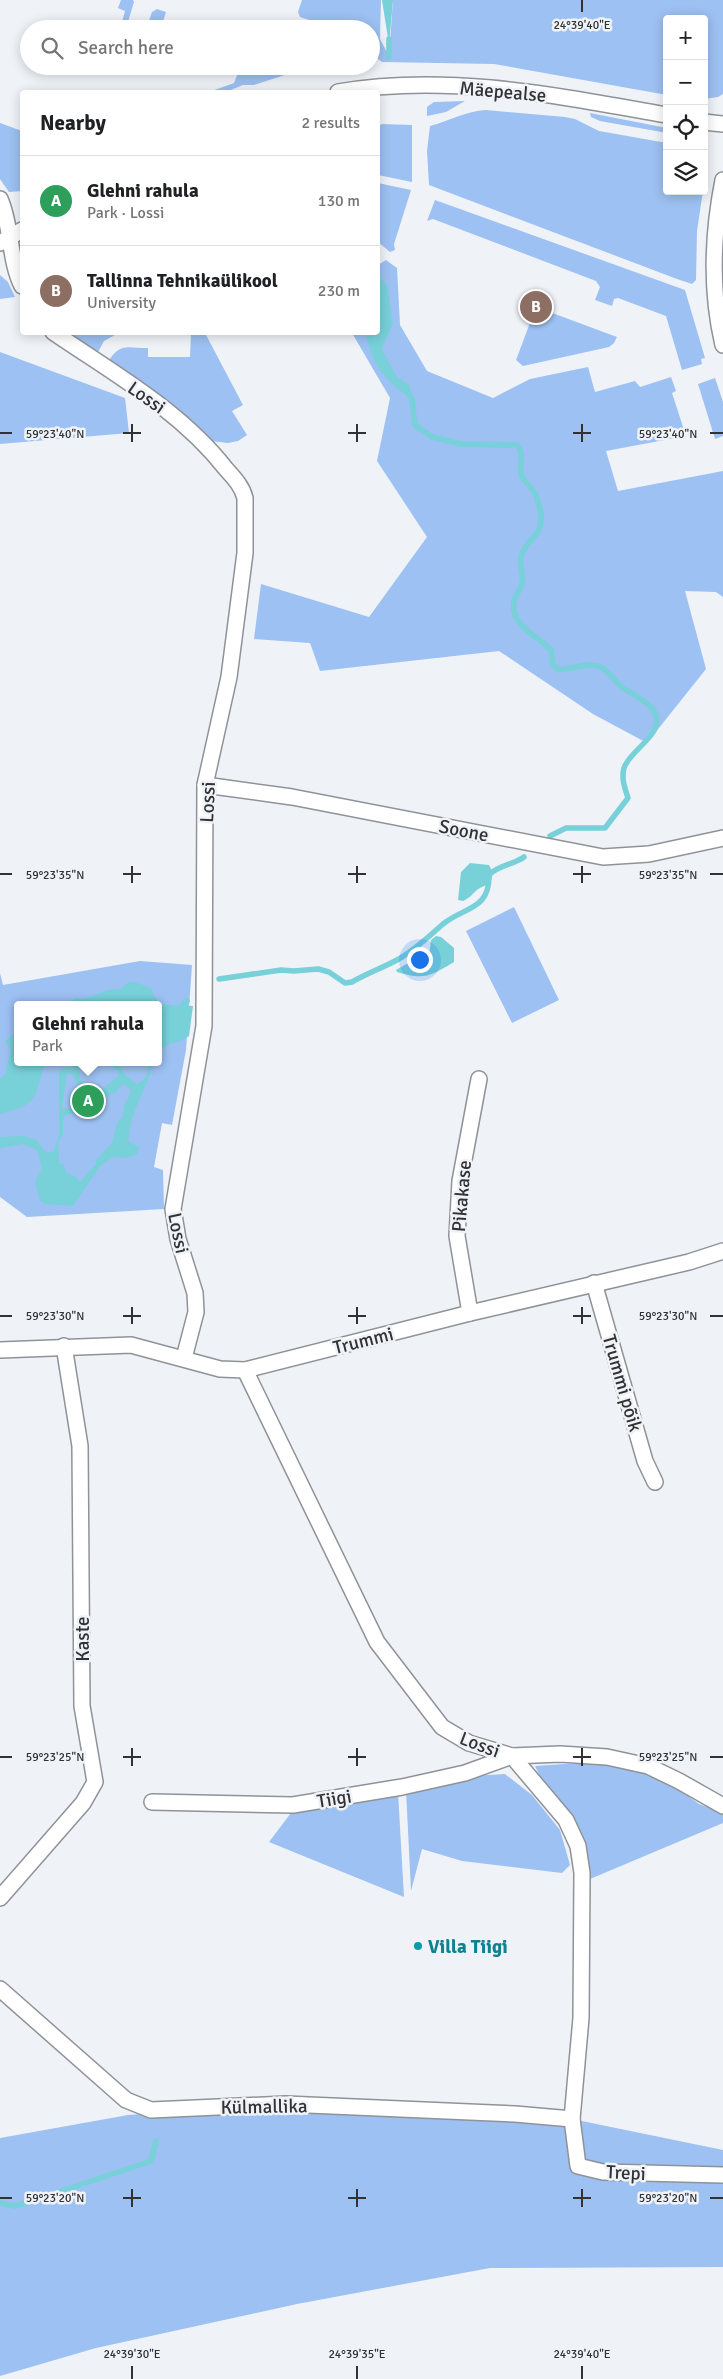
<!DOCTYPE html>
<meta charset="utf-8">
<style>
body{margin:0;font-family:Signika,sans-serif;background:#f6f6f6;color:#202124}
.controls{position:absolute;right:15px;top:15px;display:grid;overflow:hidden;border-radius:5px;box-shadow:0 2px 12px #0003}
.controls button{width:45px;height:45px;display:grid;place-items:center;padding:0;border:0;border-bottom:1px solid #e0e0e0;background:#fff;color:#202124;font:25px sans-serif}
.you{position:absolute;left:419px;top:959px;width:18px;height:18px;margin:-12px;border:4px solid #fff;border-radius:50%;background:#1a73e8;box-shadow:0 0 0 8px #1a73e833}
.badge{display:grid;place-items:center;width:32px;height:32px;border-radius:50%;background:#2563eb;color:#fff;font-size:16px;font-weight:700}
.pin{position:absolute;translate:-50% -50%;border:2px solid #fff;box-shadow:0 1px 5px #0006}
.popup{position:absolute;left:14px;top:1001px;width:148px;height:65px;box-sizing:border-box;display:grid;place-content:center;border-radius:5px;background:#fff;filter:drop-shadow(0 1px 4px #0005);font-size:16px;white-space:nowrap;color:#757577}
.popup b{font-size:19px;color:#202124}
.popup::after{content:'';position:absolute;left:50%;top:100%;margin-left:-10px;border:10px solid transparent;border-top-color:#fff}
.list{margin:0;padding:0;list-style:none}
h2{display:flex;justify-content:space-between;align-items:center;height:65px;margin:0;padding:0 20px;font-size:21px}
h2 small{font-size:16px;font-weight:400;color:#757577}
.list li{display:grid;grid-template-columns:32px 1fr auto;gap:15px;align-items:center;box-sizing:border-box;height:90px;padding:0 20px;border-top:1px solid #e0e0e0}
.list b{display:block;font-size:19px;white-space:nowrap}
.list p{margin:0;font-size:16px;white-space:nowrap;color:#757577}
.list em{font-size:16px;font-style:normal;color:#757577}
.icon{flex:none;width:28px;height:28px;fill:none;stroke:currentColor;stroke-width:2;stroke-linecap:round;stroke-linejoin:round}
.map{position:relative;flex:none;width:723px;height:2379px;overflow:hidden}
.search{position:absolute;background:#fff;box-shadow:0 2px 12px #0003;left:20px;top:20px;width:360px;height:55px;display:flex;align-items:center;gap:12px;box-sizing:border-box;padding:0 18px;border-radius:28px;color:#757577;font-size:19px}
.panel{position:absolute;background:#fff;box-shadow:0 2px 12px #0003;left:20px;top:90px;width:360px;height:245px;border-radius:5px}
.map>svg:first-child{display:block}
</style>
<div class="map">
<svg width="723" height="2379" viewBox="0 0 723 2379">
<rect width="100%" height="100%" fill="#eff3f8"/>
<g fill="#9dc1f2" fill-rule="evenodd">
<path d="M 121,0 L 133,0 L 134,2 L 127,25 L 124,26 L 122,22 L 125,11 L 118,8 Z"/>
<path d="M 302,0 L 381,0 L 380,39 L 389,56 L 393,0 L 723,0 L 723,94 L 718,97 L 704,99 L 704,19 L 667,19 L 667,95 L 494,64 L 382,62 L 371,54 L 371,29 L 328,26 L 300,17 L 298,12 Z"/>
<path d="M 157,9 L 166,12 L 162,25 L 155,22 L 152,29 L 146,29 L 152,12 Z"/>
<path d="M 235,66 L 331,66 L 285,75 L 254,85 L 243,85 L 226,92 L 209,92 L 234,83 L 239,70 Z"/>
<path d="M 465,101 L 446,112 L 427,116 L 427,107 L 434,102 Z"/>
<path d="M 486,110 L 565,117 L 575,119 L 599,131 L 667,143 L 667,191 L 703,191 L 697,231 L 696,280 L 692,284 L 677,279 L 429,185 L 427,151 L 430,126 C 449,121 466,111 486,110 Z"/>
<path d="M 590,113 L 667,128 L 667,133 L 600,121 L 591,117 Z"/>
<path d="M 0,123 L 22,131 L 22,191 L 9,192 L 0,179 Z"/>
<path d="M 382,124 L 412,125 L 412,182 L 378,175 L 378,126 Z"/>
<path d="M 378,183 L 411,190 L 394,244 L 395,250 L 390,252 L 378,242 Z"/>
<path d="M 435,200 L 685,290 L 705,358 L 701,359 L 702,364 L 682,370 L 666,316 L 618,298 L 614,299 L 612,306 L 595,300 L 600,287 L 596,281 L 433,219 L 427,221 Z"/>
<path d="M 386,260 L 397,268 L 400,325 L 427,371 L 493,398 L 530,379 L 588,367 L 595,392 L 635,381 L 640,387 L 671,377 L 676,391 L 672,393 L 686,436 L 606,451 L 618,491 L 723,471 L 723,597 L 716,592 L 685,591 L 706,669 L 647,743 L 593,714 L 499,651 L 320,671 L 310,643 L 254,639 L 261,584 L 369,617 L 427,537 L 377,461 L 390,398 L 352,333 L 378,332 L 378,265 Z"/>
<path d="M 0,275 L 8,282 L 15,297 L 0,299 Z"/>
<path d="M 536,307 L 617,337 L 614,343 L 609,347 L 523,366 L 516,360 Z"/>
<path d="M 114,332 L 115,335 L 104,341 L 97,354 L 63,333 Z"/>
<path d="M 191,333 L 205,333 L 243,405 L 232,411 L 247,435 L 238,441 L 228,443 L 211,441 L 171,403 L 108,362 C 120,342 127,348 148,348 L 148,357 L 190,357 Z"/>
<path d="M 0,352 L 125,398 L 129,433 L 0,444 Z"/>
<path d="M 715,378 L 723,402 L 723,436 L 715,439 L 698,384 Z"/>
<path d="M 514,907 L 559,1000 L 512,1023 L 466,931 Z"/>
<path d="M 140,961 L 192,965 L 186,1050 L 172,1125 L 162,1123 L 154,1167 L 163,1170 L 164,1209 L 27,1217 L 0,1197 L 0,973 L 3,985 ZM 18,1005 L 158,1005 L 158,1062 L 18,1062 Z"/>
<path d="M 564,1764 L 608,1764 L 641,1770 L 664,1779 L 699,1804 L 723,1813 L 723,1823 L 590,1879 L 585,1847 L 545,1787 L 535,1766 Z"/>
<path d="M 505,1774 L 532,1795 L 560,1830 L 570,1865 L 562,1873 L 462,1861 L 422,1849 L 411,1891 L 406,1790 L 472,1776 Z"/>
<path d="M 398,1792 L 404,1897 L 269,1842 L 294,1809 Z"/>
<path d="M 286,2104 L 572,2119 L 723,2150 L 723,2267 L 490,2268 L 297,2304 L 96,2348 L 0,2376 L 0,2138 L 128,2115 Z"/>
</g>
<g fill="#78d0d9" fill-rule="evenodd">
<path d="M 382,0 L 393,0 L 389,45 Z"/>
<path d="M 378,276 L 387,285 L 393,323 L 382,349 L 396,376 L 409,385 L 412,399 C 386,382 371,364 366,333 L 378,332 Z"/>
<path d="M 470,863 L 489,865 L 493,873 L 490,884 C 472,889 476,895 463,901 L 458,900 L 461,872 Z"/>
<path d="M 436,936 L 441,937 L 454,948 L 454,962 C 429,977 424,980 397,972 L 396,970 L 412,961 L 422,960 L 429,956 L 431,940 Z"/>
<path d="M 135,982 L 151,988 C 157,1012 174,1003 193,1006 L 189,1036 C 176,1046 167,1038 158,1055 L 158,1005 L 69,1005 L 75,998 L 84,999 L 108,990 L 121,989 L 127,983 Z"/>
<path d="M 18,1031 L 18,1062 L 46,1062 C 32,1098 43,1103 0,1114 L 0,1079 L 5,1075 L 11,1050 L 5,1041 Z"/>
<path d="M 79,1062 L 86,1062 L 79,1070 L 80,1079 L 85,1086 L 103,1089 L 119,1075 L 117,1070 L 107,1062 L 117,1062 L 125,1075 L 137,1084 C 147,1081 148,1072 148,1062 L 153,1062 C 150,1067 151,1072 149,1077 C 141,1098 128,1119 129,1142 L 139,1147 L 137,1154 C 129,1159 122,1158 113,1157 L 100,1166 L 73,1206 L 45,1204 L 40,1200 L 35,1182 L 42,1168 L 37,1150 L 23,1144 L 0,1148 L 0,1137 L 24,1136 L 37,1140 L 46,1153 L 54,1151 L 59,1136 L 59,1073 L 63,1068 L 72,1067 ZM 67,1073 L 72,1074 C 77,1085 84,1091 87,1103 L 80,1107 L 64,1109 L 62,1107 ZM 123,1084 L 130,1089 L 131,1093 L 124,1106 L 123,1116 L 118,1121 L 112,1143 L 96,1160 L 96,1164 L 81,1181 L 78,1181 L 77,1177 L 66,1173 L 64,1165 L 59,1163 L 58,1141 L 63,1135 L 63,1119 L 66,1115 L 84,1110 L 117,1091 Z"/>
</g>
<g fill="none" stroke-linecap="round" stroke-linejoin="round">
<g stroke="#78d0d9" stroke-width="5.5">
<path d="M 389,39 L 389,57"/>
<path d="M 409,394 L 412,399 L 415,425 L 432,437 L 461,444 L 517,445 C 525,454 519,464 521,474 C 523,481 529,485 533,490 C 537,497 540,507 541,515 C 542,538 528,537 522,554 C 517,565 525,574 522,584 C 521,589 517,593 515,598 C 507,624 536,635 551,650 L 553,665 L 559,670 C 572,669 589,662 601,667 C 609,671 616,683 623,688 C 632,694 649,702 654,711 C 667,734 630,749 624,768 C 621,779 625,788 628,798 L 605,828 L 566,828 L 550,836"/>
<path d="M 219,979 L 281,970 L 294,971 L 318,969 L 329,972 L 345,983 L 352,982 C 366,974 382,968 397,960 C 414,951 428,937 443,924 C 464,907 490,910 489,875 C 498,865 513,865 524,857"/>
<path d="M 178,1010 L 187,1001"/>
<path d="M 0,2203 L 14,2206 L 26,2203 L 151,2161 L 156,2141"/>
</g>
<defs>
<g id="minor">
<path d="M 338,92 C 447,73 559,96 667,115"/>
<path d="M 704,122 L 723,124"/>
<path d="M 723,180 C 712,236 710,290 723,345"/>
<path d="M 0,199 C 12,226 9,260 22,286"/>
<path d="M 0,243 L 22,230"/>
<path d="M 53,332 C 113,373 181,411 226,469 C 234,478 242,486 245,498 L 245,553 L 229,677 L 205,785 L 204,1026 L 173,1209 L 178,1239 L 195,1293 L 196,1312 L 184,1358"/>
<path d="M 205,785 L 292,797 L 603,857 L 649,854 L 723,838"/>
<path d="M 594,1283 L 645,1461 L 655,1482"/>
<path d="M 470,1313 L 457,1236 L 460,1181 L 479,1079"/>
<path d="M 0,1350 L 131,1345 L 220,1369 L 245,1370 L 470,1313 L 689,1262 L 723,1251"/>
<path d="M 245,1370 L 377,1642 L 442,1727 L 469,1743 L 512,1756 L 566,1820 L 578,1846 L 582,1873 L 581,2018 L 572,2119 L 578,2166 L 603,2172 L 723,2175"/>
<path d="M 152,1802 L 293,1805 L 402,1787 L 465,1773 L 512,1756 L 560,1754 L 607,1757 L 648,1766 L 679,1781 L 723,1806"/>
<path d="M 0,1898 L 83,1803 L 95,1782 L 82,1706 L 80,1446 L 64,1346"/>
<path d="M 0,1989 L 126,2100 L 151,2110 L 286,2104 L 515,2114 L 572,2119"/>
</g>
</defs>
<use href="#minor" stroke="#8f9297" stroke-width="18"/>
<use href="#minor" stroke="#fff" stroke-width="15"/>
</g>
<path fill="none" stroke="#313234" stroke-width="2" d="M 582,0 L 582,12M 132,424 L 132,442M 357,424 L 357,442M 582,424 L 582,442M 0,433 L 12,433M 123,433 L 141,433M 348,433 L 366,433M 573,433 L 591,433M 710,433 L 723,433M 132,866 L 132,883M 357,866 L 357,883M 582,866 L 582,883M 0,874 L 12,874M 123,874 L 141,874M 348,874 L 366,874M 573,874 L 591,874M 710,874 L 723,874M 132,1307 L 132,1324M 357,1307 L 357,1324M 582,1307 L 582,1324M 0,1316 L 12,1316M 123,1316 L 141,1316M 348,1316 L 366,1316M 573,1316 L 591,1316M 710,1316 L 723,1316M 132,1748 L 132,1766M 357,1748 L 357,1766M 582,1748 L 582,1766M 0,1757 L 12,1757M 123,1757 L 141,1757M 348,1757 L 366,1757M 573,1757 L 591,1757M 710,1757 L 723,1757M 132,2189 L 132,2207M 357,2189 L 357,2207M 582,2189 L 582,2207M 0,2198 L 12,2198M 123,2198 L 141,2198M 348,2198 L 366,2198M 573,2198 L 591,2198M 710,2198 L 723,2198M 132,2366 L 132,2379M 357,2366 L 357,2379M 582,2366 L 582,2379"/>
<circle fill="#0f9aa8" stroke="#eff3f8" stroke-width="2" cx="418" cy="1946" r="5"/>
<g text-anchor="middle" stroke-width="5" stroke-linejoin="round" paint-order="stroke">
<g font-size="19" fill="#313234" stroke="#eff3f8">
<text transform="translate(503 91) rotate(5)" y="7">Mäepealse</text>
<text transform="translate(147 397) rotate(35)" y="7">Lossi</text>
<text transform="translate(207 802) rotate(-87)" y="7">Lossi</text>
<text transform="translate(464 830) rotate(11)" y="7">Soone</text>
<text transform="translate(461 1196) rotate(-85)" y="7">Pikakase</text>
<text transform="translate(179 1233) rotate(78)" y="7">Lossi</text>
<text transform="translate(363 1340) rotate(-14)" y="7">Trummi</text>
<text transform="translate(623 1383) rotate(74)" y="7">Trummi põik</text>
<text transform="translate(82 1639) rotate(-90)" y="7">Kaste</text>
<text transform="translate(480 1744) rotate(21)" y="7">Lossi</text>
<text transform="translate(334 1798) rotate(-9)" y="7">Tiigi</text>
<text transform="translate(264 2106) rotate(-1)" y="7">Külmallika</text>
<text transform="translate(626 2172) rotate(3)" y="7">Trepi</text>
</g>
<g font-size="19" font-weight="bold" fill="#0d838f" stroke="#eff3f8" text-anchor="start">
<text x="428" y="1953">Villa Tiigi</text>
</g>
</g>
<g font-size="12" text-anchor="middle" fill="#313234" stroke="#eff3f8" stroke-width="5" stroke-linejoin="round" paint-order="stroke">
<text x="582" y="29">24°39'40"E</text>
<text x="55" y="438">59°23'40"N</text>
<text x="668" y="438">59°23'40"N</text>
<text x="55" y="879">59°23'35"N</text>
<text x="668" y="879">59°23'35"N</text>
<text x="55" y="1320">59°23'30"N</text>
<text x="668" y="1320">59°23'30"N</text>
<text x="55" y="1761">59°23'25"N</text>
<text x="668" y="1761">59°23'25"N</text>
<text x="55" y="2202">59°23'20"N</text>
<text x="668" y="2202">59°23'20"N</text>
<text x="132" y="2358">24°39'30"E</text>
<text x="357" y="2358">24°39'35"E</text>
<text x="582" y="2358">24°39'40"E</text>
</g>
</svg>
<div class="controls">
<button>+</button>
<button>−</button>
<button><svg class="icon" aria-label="locate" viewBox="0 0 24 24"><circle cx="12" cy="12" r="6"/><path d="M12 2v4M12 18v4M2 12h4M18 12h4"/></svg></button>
<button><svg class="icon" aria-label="layers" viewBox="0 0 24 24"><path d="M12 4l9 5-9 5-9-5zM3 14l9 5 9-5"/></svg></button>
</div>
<div class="you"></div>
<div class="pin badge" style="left:88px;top:1101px;background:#2e9e5b">A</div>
<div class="popup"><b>Glehni rahula</b>Park</div>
<div class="pin badge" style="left:536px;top:307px;background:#8d6e63">B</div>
<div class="search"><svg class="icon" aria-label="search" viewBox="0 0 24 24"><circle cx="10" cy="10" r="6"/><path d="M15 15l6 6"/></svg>Search here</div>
<section class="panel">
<h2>Nearby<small>2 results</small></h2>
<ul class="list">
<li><span class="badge" style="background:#2e9e5b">A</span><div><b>Glehni rahula</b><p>Park · Lossi</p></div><em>130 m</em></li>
<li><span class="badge" style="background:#8d6e63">B</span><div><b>Tallinna Tehnikaülikool</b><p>University</p></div><em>230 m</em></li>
</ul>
</section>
</div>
